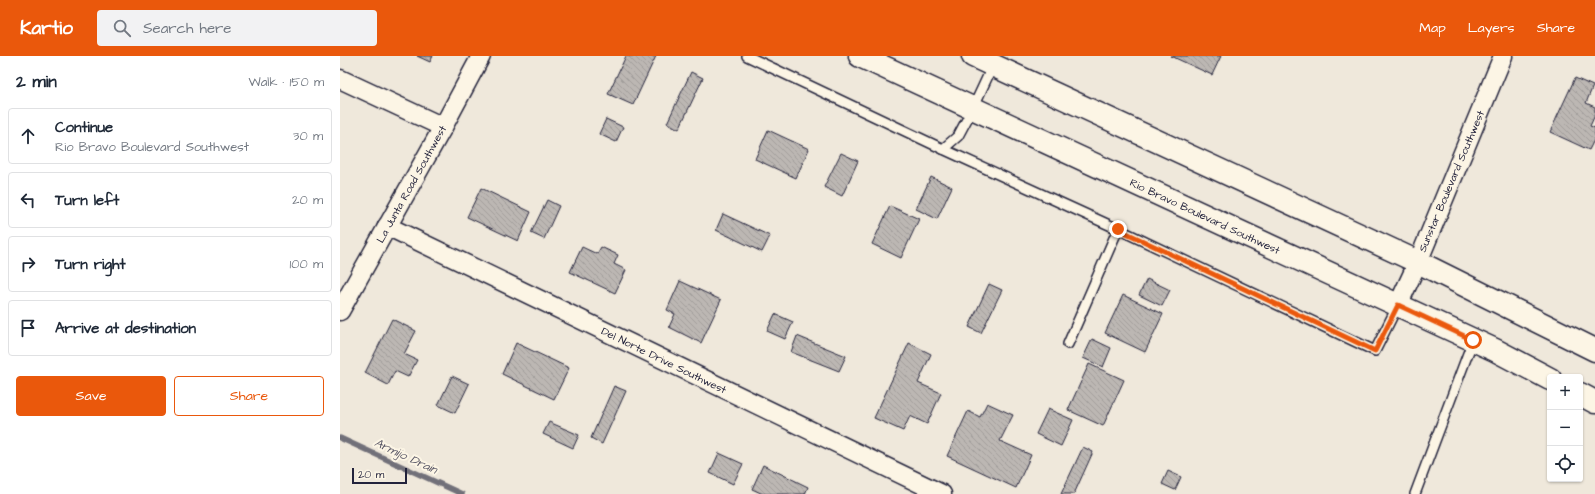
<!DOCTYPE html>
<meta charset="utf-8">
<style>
body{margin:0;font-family:"Architects Daughter",sans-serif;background:#f2f2f3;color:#1f2937}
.controls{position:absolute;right:12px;bottom:12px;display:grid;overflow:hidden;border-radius:4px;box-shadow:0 1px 3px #0004}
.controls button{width:36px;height:36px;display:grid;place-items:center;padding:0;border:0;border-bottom:1px solid #e0e1e3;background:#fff;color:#1f2937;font:20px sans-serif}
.scale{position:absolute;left:12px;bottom:10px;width:55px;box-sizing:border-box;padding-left:4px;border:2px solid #22223b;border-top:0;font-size:11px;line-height:14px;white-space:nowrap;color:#22223b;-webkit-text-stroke:3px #fcf5e5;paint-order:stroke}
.stop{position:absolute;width:12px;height:12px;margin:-9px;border:3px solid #ea580c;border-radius:50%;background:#fff}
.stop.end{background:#ea580c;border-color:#fff;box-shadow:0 1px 4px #0008}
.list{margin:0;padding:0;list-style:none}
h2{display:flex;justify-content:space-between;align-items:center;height:52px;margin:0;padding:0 16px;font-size:17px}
h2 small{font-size:13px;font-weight:400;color:#747a83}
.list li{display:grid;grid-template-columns:26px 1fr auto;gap:12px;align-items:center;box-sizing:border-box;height:56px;margin:0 8px 8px;padding:0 8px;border:1px solid #e0e1e3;border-radius:4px}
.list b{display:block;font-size:15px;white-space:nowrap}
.list p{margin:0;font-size:13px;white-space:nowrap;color:#747a83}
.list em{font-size:13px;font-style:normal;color:#747a83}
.actions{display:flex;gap:8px;padding:12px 16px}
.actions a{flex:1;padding:9px 0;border:1px solid #ea580c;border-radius:4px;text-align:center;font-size:14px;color:#ea580c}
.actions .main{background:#ea580c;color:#fff}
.icon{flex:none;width:22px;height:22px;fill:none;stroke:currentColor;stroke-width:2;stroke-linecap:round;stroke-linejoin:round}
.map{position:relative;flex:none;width:1255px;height:438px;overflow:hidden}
header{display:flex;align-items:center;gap:24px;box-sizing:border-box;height:56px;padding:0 20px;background:#ea580c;color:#fff}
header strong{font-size:19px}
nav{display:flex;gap:22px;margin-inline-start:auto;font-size:14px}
.search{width:280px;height:36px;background:#f2f2f3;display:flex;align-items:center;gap:10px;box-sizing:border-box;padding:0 14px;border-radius:4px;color:#747a83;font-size:15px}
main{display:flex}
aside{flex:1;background:#fff}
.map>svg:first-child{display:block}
</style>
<header>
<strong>Kartio</strong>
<div class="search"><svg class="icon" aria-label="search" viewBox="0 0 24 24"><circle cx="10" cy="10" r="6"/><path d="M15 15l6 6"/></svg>Search here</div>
<nav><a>Map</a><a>Layers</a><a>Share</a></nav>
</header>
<main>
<aside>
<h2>2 min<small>Walk · 150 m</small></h2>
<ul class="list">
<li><svg class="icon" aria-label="ahead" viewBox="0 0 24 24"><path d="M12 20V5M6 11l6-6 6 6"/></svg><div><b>Continue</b><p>Rio Bravo Boulevard Southwest</p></div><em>30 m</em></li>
<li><svg class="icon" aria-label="left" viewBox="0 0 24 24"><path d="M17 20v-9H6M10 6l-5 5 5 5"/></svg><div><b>Turn left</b></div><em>20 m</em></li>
<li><svg class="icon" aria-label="right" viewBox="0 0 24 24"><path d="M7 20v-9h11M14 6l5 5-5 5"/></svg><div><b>Turn right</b></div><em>100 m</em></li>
<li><svg class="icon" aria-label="arrive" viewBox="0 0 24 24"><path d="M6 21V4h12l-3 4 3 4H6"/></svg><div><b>Arrive at destination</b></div></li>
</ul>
<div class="actions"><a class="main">Save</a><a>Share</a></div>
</aside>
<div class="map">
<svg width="1255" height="438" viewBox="0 0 1255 438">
<defs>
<pattern id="building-back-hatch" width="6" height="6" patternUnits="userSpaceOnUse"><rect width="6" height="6" fill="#bcb7b3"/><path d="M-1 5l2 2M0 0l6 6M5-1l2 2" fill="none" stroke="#a19d9b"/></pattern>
</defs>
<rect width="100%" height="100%" fill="#efe8db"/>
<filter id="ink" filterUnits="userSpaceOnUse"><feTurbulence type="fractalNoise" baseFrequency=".025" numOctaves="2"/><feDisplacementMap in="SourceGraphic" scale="8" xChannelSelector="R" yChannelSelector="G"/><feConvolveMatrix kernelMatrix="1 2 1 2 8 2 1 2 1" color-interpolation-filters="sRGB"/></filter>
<g filter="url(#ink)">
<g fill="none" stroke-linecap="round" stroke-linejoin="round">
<path stroke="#716f79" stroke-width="5.5" d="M 0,382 L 122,438"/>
</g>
<g fill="url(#building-back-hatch)" stroke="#22223b">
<path d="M 77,0 L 93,0 L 90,6 Z"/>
<path d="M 286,0 L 316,0 L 293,49 L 268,38 Z"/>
<path d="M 831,0 L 881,0 L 872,19 Z"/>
<path d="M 351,16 L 363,22 L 339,73 L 327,67 Z"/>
<path d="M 1235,22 L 1253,30 L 1246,47 L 1255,51 L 1255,59 L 1250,70 L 1255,72 L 1255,82 L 1249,94 L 1210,76 Z"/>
<path d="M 266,63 L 283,71 L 276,86 L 259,78 Z"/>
<path d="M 428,74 L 469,93 L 456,122 L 415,103 Z"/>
<path d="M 501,97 L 518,105 L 502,140 L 484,131 Z"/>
<path d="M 591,121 L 612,131 L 597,163 L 576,153 Z"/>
<path d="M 141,132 L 191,156 L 178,185 L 127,161 Z"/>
<path d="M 207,144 L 219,150 L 204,183 L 191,177 Z"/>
<path d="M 550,150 L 579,163 L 561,202 L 532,188 Z"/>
<path d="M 383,158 L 430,180 L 422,196 L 376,174 Z"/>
<path d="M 242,191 L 257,198 L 261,191 L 278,199 L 274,208 L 286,214 L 275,237 L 230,216 Z"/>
<path d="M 807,223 L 830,234 L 822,250 L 799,239 Z"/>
<path d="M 340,225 L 381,244 L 361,287 L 329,271 L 335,258 L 327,254 Z"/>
<path d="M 649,228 L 662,234 L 641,277 L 629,271 Z"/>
<path d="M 783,239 L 823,258 L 805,296 L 765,277 Z"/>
<path d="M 435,258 L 453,266 L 445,283 L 427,275 Z"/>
<path d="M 52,263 L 76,275 L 64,298 L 77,304 L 68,321 L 55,315 L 48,329 L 25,317 Z"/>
<path d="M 457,280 L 506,300 L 499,315 L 451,296 Z"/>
<path d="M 752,283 L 771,292 L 763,311 L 743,302 Z"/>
<path d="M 176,287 L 229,312 L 214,343 L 162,318 Z"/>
<path d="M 569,287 L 591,298 L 578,327 L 601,337 L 587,368 L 570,360 L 563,375 L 534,362 Z"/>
<path d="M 749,308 L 784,324 L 763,370 L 728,354 Z"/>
<path d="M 112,320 L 129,328 L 115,357 L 98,349 Z"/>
<path d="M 274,330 L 286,335 L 262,388 L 251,382 Z"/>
<path d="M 647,347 L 673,359 L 660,385 L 691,399 L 676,432 L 607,400 L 628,355 L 640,361 Z"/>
<path d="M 708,353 L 733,364 L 721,390 L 696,378 Z"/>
<path d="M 209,366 L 239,379 L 233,392 L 203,378 Z"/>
<path d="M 743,391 L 753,396 L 734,438 L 721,438 Z"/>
<path d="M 379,397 L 403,408 L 393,428 L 370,417 Z"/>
<path d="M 423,409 L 468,431 L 465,438 L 423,438 L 412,433 Z"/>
<path d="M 828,415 L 841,421 L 835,434 L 822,428 Z"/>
</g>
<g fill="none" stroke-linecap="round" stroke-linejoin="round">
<defs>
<g id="lane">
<path d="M 407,0 L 603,93 L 618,80 L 633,52 L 653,9"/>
<path d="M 603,93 L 778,173 L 1035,295 L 1058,249"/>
<path d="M 728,288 L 778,173"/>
<path d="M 1075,438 L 1133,284"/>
</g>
<g id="street">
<path d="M 0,23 L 103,71"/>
<path d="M 47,170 L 602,438"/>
<path d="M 1058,249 L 1078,206 L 1163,0"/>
<path d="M 0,255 L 103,71 L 141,0"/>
</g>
<g id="primary">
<path d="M 520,0 L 1155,294 L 1210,323"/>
<path d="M 633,0 L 1078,206 L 1255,294"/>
<path d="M 1240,338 L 1255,346"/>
</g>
</defs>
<use href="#lane" stroke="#22223b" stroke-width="12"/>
<use href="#street" stroke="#22223b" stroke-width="21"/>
<use href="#primary" stroke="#22223b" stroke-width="25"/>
<use href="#lane" stroke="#fcf5e5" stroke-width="9"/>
<use href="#street" stroke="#fcf5e5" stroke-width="18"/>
<use href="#primary" stroke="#fcf5e5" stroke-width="22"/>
</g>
</g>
<g fill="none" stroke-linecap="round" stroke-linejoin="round" filter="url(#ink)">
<path stroke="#ea580c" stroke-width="5" d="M 778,173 L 1035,295 L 1058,249 L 1133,284"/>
</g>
<g text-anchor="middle" stroke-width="4" stroke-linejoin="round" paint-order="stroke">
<g font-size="11" fill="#22223b" stroke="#fcf5e5">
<text transform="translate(1111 125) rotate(-67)" y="4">Sunstar Boulevard Southwest</text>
<text transform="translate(71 128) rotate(-61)" y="4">La Junta Road Southwest</text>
<text transform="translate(865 160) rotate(25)" y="4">Rio Bravo Boulevard Southwest</text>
<text transform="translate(324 304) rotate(26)" y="4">Del Norte Drive Southwest</text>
</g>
<g font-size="12" font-style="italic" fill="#575564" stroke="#fcf5e5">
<text transform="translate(66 400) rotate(25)" y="4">Armijo Drain</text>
</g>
</g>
</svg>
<div class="controls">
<button>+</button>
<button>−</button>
<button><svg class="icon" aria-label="locate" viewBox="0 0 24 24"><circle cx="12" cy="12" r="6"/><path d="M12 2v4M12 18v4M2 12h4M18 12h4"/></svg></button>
</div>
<div class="scale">20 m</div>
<div class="stop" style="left:1133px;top:284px"></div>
<div class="stop end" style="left:778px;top:173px"></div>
</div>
</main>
